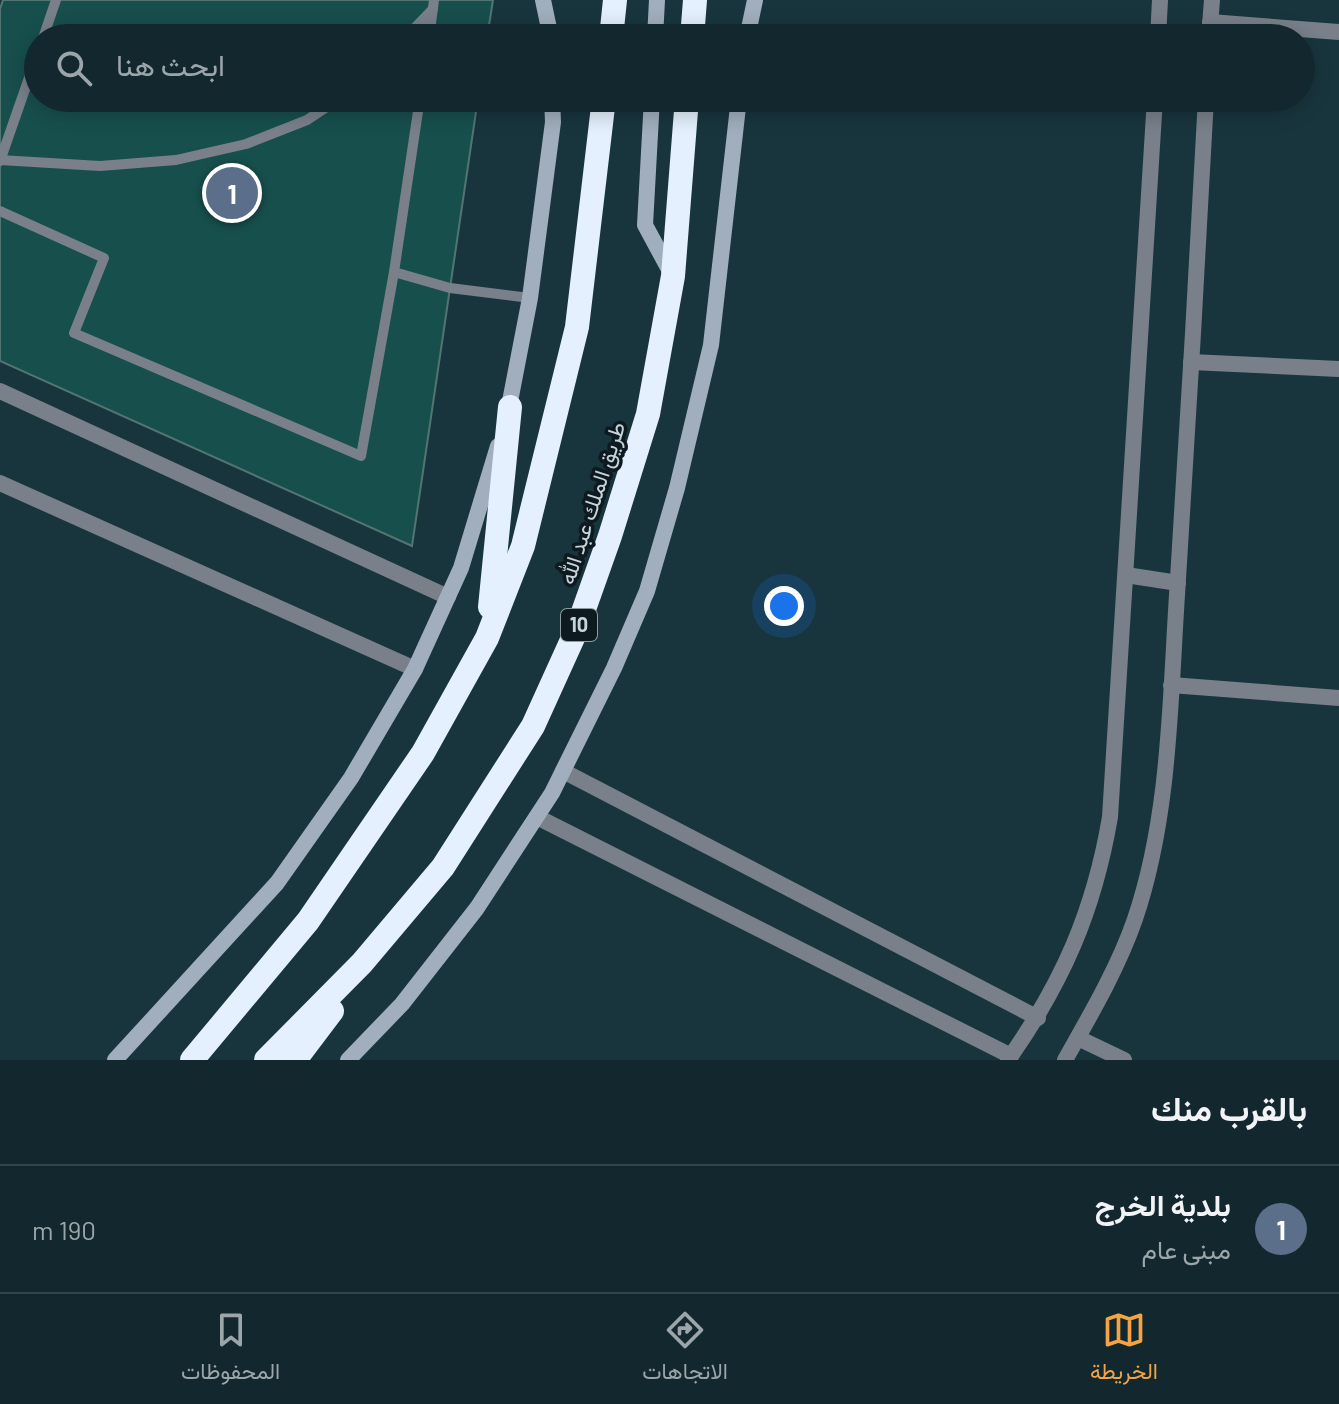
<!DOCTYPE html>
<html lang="ar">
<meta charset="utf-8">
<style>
body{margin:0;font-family:Barlow,Vazirmatn,sans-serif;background:#1f343a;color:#f1f3f6;direction:rtl}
.you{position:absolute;left:784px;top:606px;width:28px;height:28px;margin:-20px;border:6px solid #fff;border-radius:50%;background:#1a73e8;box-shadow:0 0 0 12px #1a73e833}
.badge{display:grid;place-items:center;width:52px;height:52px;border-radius:50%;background:#f4a444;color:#fff;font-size:26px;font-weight:700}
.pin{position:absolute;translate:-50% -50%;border:4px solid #fff;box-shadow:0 2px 8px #0006}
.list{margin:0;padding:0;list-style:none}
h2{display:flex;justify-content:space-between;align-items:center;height:104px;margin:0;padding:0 32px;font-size:34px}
h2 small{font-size:26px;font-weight:400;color:#9ca6aa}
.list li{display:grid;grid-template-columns:52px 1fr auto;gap:24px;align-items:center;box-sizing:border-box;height:128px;padding:0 32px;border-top:2px solid #31444a}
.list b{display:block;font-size:30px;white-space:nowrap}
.list p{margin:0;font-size:26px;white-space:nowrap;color:#9ca6aa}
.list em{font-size:26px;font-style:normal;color:#9ca6aa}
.icon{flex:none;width:44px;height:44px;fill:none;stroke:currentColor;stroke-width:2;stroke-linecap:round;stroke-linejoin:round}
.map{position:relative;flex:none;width:1339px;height:1060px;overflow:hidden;direction:ltr}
.search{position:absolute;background:#12282e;box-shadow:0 4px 20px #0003;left:24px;right:24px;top:24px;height:88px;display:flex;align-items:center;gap:20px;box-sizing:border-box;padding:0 28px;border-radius:44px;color:#9ca6aa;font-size:30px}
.sheet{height:232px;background:#12282e}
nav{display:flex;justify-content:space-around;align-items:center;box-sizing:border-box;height:112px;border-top:2px solid #31444a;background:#12282e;font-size:22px;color:#9ca6aa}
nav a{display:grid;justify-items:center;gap:4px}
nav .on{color:#f4a444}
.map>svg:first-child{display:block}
</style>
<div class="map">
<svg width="1339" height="1060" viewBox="0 0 1339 1060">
<rect width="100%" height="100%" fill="#18353e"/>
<path fill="#174f4d" stroke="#537572" stroke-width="2" d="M 3,0 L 493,0 L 487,38 L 38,38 L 38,98 L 478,98 L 412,546 L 0,361 L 0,9 Z"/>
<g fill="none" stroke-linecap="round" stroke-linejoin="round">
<g stroke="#79808a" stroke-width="10">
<path d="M 43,38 L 56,0"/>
<path d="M 405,38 L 433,9"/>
<path d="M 429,38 L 434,0"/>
<path d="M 0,160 L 100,166 L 176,160 L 246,144 L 307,120 L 340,98"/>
<path d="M 0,161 L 38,52"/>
<path d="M 0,211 L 104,258 L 74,333 L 361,456 L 394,272 L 420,98"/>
<path d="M 394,272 L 450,288 L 530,298"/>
</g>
<g stroke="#79808a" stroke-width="16">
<path d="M 1210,22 L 1339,32"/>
<path d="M 1158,38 L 1160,0"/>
<path d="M 1209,38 L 1212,0"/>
<path d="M 1191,362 L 1339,369"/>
<path d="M 0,391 L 448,597"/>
<path d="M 0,483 L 415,669"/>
<path d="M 1126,575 L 1178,583"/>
<path d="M 1171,685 L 1339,698"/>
<path d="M 563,771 L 1038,1018"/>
<path d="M 537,817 L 1011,1056"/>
<path d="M 1078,1038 L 1124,1060"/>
<path d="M 1008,1060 C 1063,982 1094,911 1110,817 L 1155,98"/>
<path d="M 1065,1060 C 1091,1014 1118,968 1135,919 C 1170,816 1170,701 1177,595 C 1188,429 1197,264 1206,98"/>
</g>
<g stroke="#a1aebd" stroke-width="16">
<path d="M 543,0 L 551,38"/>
<path d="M 655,38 L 657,0"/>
<path d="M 747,38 L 755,0"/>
<path d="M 652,98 L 645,225 L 672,275"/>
<path d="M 507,417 L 530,298 L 553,122 L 552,98"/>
<path d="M 115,1060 L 277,883 L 351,778 L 415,669 L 461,568 L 498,446"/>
<path d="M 348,1060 L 402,1004 L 477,908 L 552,793 L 614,668 L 647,591 L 677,488 L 711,345 L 739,98"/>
</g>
<g stroke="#e4f0fe" stroke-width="24">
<path d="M 611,38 L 615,0"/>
<path d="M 692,38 L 695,0"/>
<path d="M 490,607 L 510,407"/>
<path d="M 192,1060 L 308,921 L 423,753 L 487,638 L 523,546 L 577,327 L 604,98"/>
<path d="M 266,1060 L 362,963 L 443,867 L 533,726 L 577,629 L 610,536 L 648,414 L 673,276 L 687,98"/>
<path d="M 295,1060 L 332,1011"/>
</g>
</g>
<g text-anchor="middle" stroke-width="7" stroke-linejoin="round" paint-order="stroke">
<rect fill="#0e1a1f" stroke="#8d9ca2" stroke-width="2" x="561" y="609" width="36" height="32" rx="6"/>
<g font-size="20" font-weight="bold" fill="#c4d4da">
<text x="579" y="632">10</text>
</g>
<g font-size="22" fill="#c4d4da" stroke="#0e1a1f">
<text transform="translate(592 503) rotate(-72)" y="8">طريق الملك عبد الله</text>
</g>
</g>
</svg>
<div class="you"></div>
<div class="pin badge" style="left:232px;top:193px;background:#5c6f8a">1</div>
<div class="search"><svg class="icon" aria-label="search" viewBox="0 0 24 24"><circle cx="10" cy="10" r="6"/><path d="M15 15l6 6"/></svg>ابحث هنا</div>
</div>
<section class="sheet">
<h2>بالقرب منك<small></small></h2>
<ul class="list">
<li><span class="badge" style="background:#5c6f8a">1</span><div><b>بلدية الخرج</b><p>مبنى عام</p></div><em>190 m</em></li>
</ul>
</section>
<nav>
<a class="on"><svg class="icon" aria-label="map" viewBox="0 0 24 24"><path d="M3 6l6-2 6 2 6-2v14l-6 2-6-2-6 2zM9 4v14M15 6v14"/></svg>الخريطة</a>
<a><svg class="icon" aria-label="directions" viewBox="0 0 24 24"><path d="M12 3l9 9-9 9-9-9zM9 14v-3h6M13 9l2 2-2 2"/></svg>الاتجاهات</a>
<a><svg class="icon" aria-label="saved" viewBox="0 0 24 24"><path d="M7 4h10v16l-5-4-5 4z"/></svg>المحفوظات</a>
</nav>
